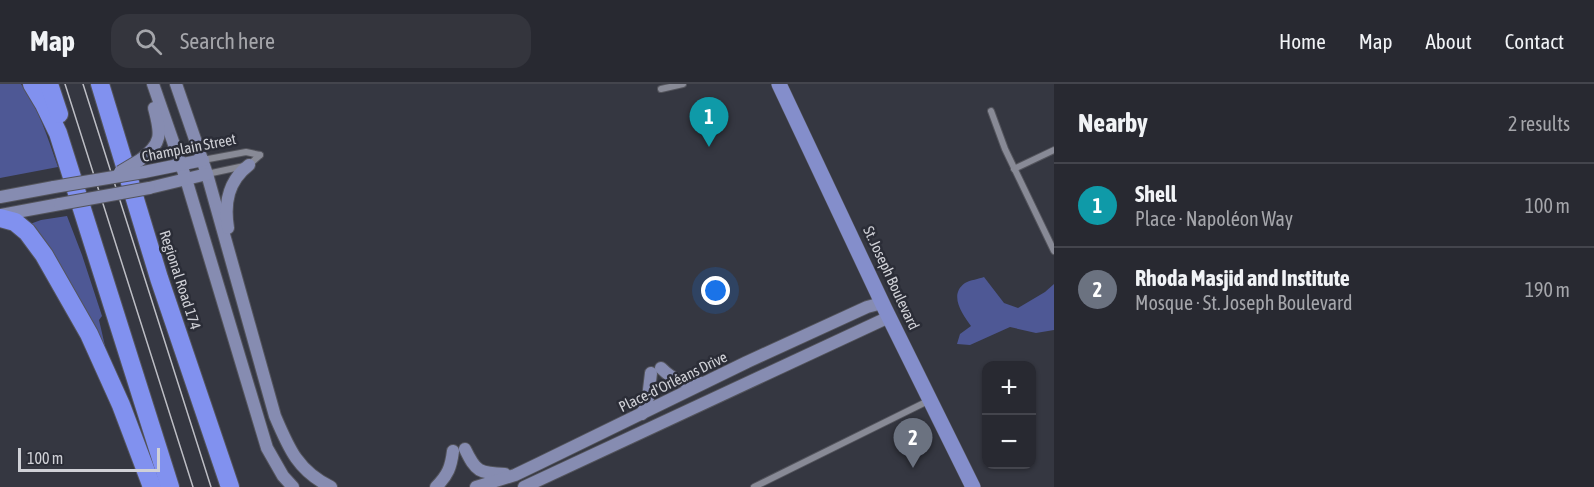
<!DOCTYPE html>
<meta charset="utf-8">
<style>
body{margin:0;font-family:"Asap Condensed",sans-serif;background:#34353d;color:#f1f3f6}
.controls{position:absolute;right:18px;bottom:18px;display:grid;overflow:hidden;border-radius:12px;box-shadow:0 2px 4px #0004}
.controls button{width:54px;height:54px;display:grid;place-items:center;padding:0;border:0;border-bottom:2px solid #44454d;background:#282931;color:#f1f3f6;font:30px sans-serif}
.scale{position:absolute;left:18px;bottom:15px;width:142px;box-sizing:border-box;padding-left:6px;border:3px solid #d0d1d7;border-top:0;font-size:16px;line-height:21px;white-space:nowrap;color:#d0d1d7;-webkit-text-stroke:4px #2b2d37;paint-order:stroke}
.you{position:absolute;left:716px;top:207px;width:21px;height:21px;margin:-15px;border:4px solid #fff;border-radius:50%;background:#1a73e8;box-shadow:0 0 0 9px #1a73e833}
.badge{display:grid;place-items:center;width:39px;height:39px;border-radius:50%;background:#9eca2f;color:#fff;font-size:20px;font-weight:700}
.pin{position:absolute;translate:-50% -50px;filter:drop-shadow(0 2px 3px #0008)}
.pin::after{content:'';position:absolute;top:32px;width:21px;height:18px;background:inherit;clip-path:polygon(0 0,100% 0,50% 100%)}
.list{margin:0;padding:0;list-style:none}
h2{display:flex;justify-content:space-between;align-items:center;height:78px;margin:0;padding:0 24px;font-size:26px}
h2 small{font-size:20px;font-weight:400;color:#a5a6ab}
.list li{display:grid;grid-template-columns:39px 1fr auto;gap:18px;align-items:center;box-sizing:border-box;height:84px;padding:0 24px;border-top:2px solid #44454d}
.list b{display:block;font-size:22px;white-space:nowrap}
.list p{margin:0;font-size:20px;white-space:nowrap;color:#a5a6ab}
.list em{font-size:20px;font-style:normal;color:#a5a6ab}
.icon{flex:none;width:33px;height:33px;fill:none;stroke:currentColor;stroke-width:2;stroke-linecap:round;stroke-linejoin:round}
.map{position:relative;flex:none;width:1054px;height:403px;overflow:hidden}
header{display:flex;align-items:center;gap:36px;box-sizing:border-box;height:84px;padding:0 30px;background:#282931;border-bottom:2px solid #44454d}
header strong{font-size:28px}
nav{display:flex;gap:33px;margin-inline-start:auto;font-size:21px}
.search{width:420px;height:54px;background:#34353d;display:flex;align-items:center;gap:15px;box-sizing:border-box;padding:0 21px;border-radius:18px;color:#a5a6ab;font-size:22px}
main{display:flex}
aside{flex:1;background:#282931}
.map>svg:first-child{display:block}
</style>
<header>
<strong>Map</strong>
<div class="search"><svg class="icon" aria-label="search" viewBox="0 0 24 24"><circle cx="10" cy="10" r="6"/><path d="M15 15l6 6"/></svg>Search here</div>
<nav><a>Home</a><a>Map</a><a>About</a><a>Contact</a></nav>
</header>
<main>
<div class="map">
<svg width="1054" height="403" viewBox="0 0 1054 403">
<rect width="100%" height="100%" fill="#353741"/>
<g fill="#4e5895">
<path d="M 0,0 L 21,0 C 39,24 48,55 58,83 L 0,94 Z"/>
<path d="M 67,132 L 82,171 L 102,232 L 99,236 L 105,262 L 101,264 L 30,140 L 41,136 Z"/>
<path d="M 984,193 L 1004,219 L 1018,224 L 1045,208 L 1054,200 L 1054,246 L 1036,249 L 1010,243 L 970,261 L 957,260 L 960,250 L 971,242 C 963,231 948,211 965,199 C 970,196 979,195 984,193 Z"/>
</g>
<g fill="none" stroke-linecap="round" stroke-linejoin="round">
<defs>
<g id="street">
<path d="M 661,5 L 683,0"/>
<path d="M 991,27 L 1005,65 L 1054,167"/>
<path d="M 203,76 L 246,68 L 260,71"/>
<path d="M 1014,85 L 1054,66"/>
<path d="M 207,90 L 249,81 L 260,71"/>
<path d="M 754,403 L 930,316"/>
</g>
<g id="secondary">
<path d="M 153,0 L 186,95 L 267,364 L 283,392 L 293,403"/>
<path d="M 176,0 L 207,90 L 275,332 C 289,365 298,387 331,403"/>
<path d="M 140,76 C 163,59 161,50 154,24"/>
<path d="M 144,88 L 203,76"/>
<path d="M 149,104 L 207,90"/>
<path d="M 0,113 L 54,103"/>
<path d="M 0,131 L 60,120"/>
<path d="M 228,144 C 224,119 228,97 249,81"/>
<path d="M 661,284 C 674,297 685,300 702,299"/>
<path d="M 642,330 L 648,314 L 651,289"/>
<path d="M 465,365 C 476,388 479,389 505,390"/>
<path d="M 436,403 C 448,391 451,383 453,367"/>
<path d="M 476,403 L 515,391 L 540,379 L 747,278 L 867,223 L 882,219"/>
<path d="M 524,403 L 889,233"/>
</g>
<path id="primary" d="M 779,0 L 885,225 L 973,403"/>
<g id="highway">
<path d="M 32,0 L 44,20 L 58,49 L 170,403"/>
<path d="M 49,0 L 59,30"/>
<path d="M 100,0 L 159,194 L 230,403"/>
<path d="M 0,134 L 15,138 L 27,148 L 44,171 L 89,250 L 121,321 L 152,403"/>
</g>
</defs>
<use href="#street" stroke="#53545c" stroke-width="8"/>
<use href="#secondary" stroke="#53545c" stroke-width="14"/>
<use href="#primary" stroke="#53545c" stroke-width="16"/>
<use href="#highway" stroke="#53545c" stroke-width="20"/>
<use href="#street" stroke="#888a96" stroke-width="6"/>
<use href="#secondary" stroke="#868cb1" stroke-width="12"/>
<use href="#primary" stroke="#848ecb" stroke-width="15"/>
<use href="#highway" stroke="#8191ef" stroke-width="18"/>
<g stroke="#bdbec5" stroke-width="1.5">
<path d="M 65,0 L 193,403"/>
<path d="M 83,0 L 211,403"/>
</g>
<defs>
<g id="secondary-bridge">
<path d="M 120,88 L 140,76"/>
<path d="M 54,103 L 144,88"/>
<path d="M 60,120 L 149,104"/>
</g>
</defs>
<use href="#secondary-bridge" stroke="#53545c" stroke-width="14" stroke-linecap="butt"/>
<use href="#secondary-bridge" stroke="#868cb1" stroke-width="12"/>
</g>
<g text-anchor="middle" stroke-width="5" stroke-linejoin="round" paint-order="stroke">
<g font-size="15" fill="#d0d1d7" stroke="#2b2d37">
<text transform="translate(189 64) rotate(-11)" y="5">Champlain Street</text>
<text transform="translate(891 194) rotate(65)" y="5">St. Joseph Boulevard</text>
<text transform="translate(180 196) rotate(72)" y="5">Regional Road 174</text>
<text transform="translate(673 298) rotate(-26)" y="5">Place-d'Orléans Drive</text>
</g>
</g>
</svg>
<div class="controls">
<button>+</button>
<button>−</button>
</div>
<div class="scale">100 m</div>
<div class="you"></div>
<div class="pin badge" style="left:709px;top:63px;background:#0f9aa8">1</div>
<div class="pin badge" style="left:913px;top:384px;background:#6b7280">2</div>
</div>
<aside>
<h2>Nearby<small>2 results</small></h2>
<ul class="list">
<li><span class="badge" style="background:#0f9aa8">1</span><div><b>Shell</b><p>Place · Napoléon Way</p></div><em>100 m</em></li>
<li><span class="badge" style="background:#6b7280">2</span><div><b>Rhoda Masjid and Institute</b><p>Mosque · St. Joseph Boulevard</p></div><em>190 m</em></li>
</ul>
</aside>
</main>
